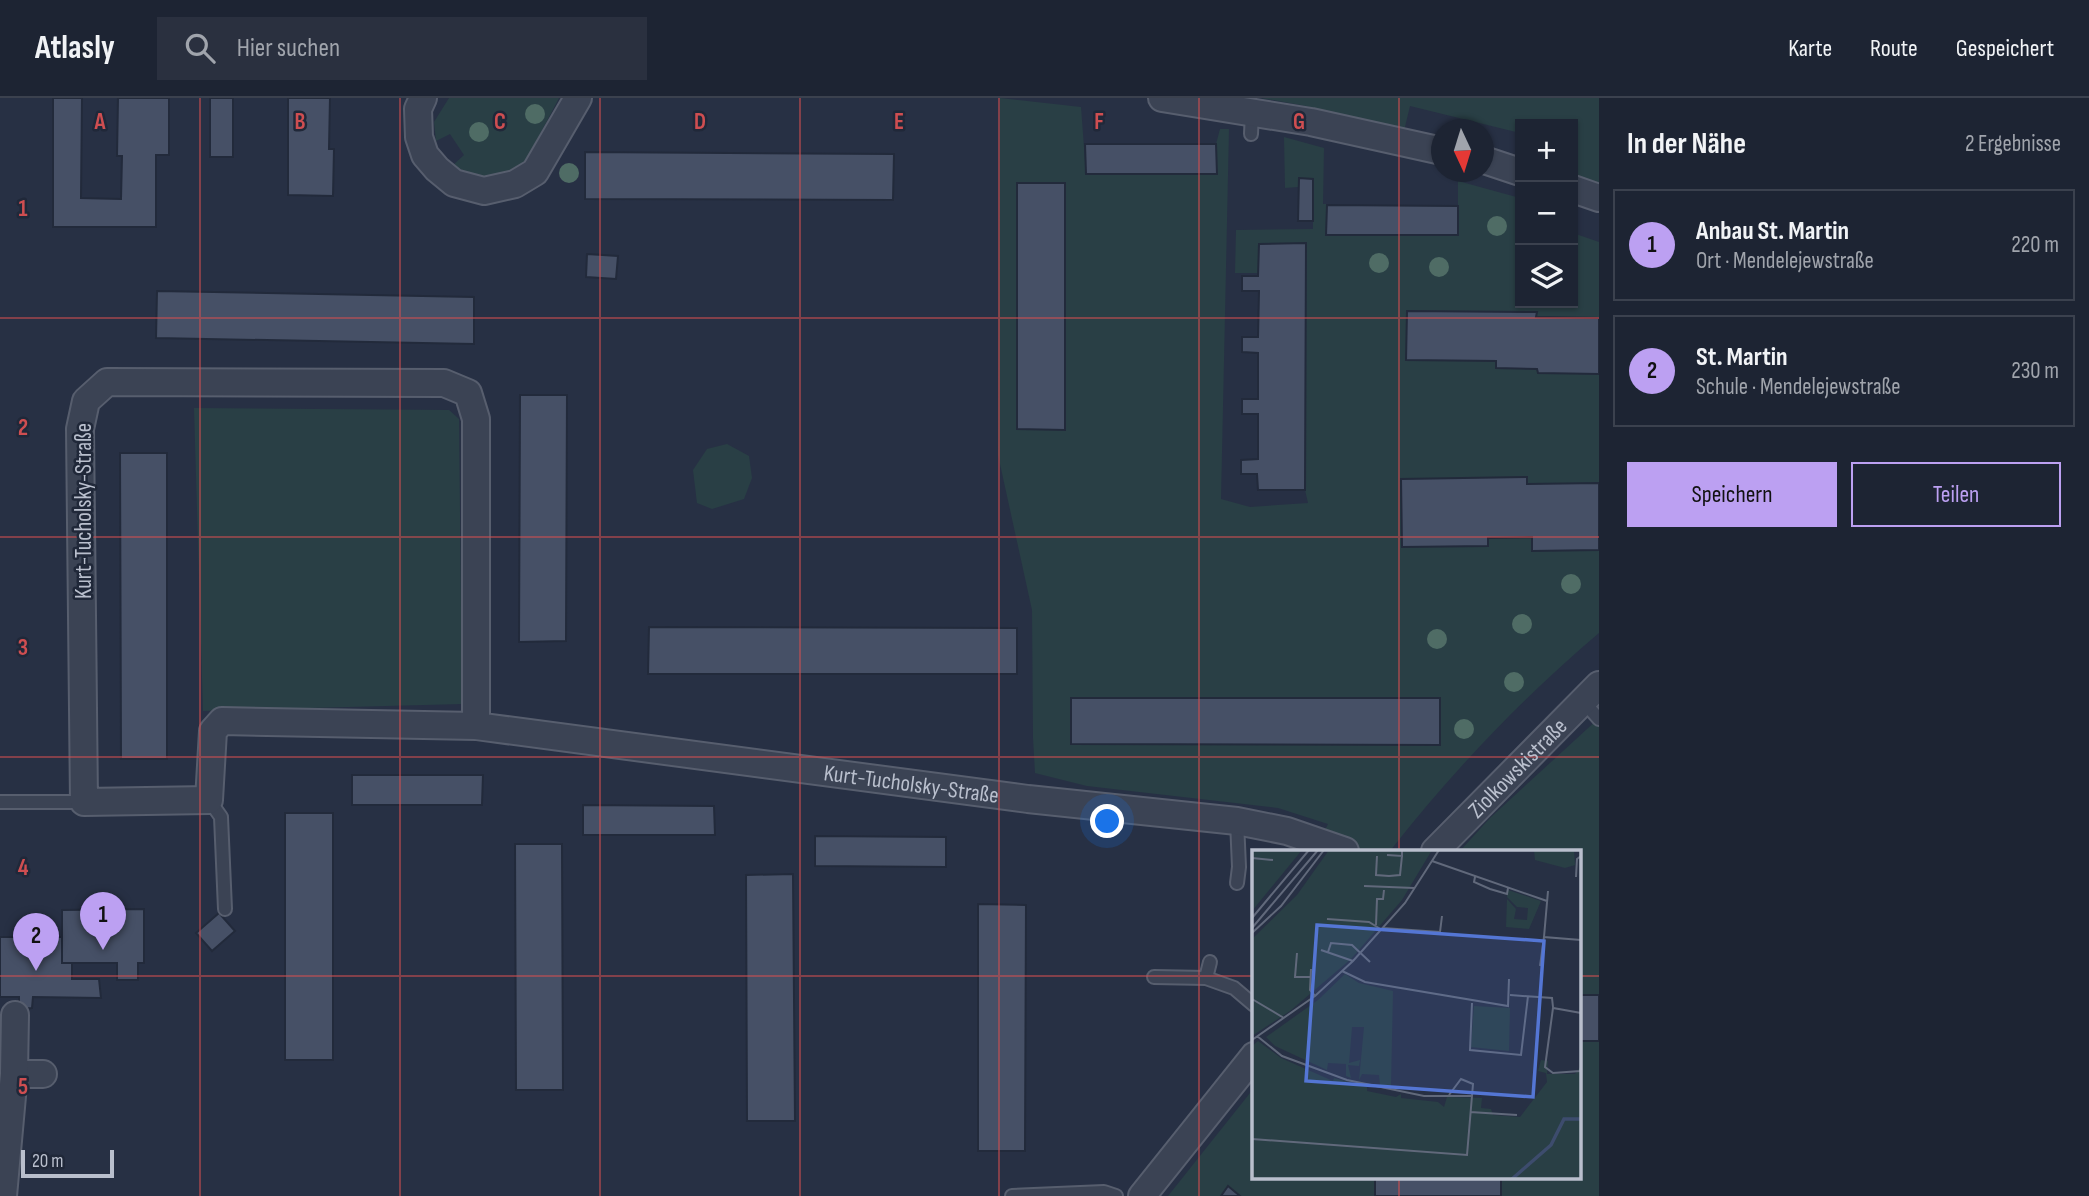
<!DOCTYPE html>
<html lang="de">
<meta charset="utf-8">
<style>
body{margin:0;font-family:"Sofia Sans Condensed",sans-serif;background:#2a303f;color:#f1f3f6}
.controls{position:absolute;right:21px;top:21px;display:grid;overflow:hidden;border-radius:0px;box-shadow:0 2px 5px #0004}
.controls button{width:63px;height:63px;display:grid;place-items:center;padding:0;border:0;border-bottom:2px solid #3b414e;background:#1d2433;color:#f1f3f6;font:35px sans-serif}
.compass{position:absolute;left:1431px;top:21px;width:63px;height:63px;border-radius:50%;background:#1d2433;box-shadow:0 2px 5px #0004;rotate:176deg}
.scale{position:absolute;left:21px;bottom:18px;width:93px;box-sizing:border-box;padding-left:7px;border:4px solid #b9bfcd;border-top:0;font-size:19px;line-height:24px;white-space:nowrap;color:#b9bfcd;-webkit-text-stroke:5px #202839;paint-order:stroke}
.you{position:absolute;left:1108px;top:724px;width:24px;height:24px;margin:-18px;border:5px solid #fff;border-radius:50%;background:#1a73e8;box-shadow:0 0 0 10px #1a73e833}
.badge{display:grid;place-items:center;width:46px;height:46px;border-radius:50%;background:#bca0f2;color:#111;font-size:23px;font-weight:700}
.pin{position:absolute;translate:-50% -58px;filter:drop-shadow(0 2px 4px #0008)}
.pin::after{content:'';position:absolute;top:37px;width:24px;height:21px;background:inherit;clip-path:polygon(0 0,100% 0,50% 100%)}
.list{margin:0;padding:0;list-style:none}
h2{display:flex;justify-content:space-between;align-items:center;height:91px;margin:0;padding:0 28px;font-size:30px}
h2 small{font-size:23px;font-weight:400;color:#a0a4ac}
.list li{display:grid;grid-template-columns:46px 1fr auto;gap:21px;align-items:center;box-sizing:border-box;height:112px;margin:0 14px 14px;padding:0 14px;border:2px solid #3b414e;border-radius:0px}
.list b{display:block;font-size:26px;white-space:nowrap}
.list p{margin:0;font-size:23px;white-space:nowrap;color:#a0a4ac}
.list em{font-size:23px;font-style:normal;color:#a0a4ac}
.actions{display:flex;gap:14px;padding:21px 28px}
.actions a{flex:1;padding:16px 0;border:2px solid #bca0f2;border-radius:0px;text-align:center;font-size:24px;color:#bca0f2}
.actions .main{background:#bca0f2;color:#111}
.icon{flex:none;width:38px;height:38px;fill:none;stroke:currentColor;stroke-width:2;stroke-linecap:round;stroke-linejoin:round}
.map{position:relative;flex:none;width:1599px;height:1098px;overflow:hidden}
header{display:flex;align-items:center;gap:42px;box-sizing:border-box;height:98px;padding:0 35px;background:#1d2433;border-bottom:2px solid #3b414e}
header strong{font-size:33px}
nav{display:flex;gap:38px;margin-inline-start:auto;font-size:24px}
.search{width:490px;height:63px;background:#2a303f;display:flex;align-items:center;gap:18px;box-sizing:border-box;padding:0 24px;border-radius:0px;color:#a0a4ac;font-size:26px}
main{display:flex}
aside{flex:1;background:#1d2433}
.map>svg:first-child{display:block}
</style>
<header>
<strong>Atlasly</strong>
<div class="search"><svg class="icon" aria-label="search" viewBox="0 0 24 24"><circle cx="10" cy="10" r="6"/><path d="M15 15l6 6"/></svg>Hier suchen</div>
<nav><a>Karte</a><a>Route</a><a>Gespeichert</a></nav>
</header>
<main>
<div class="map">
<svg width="1599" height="1098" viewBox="0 0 1599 1098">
<rect width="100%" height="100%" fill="#273044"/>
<g fill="#293f45">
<path d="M 449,0 L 559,0 L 525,65 L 511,77 L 488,83 L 466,80 L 452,68 L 464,57 L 450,36 L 436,43 L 434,24 Z"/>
<path d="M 1000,0 L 1081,9 L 1086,76 L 1216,76 L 1216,46 L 1220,31 L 1229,31 L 1221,401 L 1250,409 L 1308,405 L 1305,392 L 1306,146 L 1259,146 L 1258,175 L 1235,175 L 1236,132 L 1313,131 L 1313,81 L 1299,80 L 1298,89 L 1285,90 L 1284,39 L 1324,50 L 1323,106 L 1326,106 L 1327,137 L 1458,137 L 1458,83 L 1520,100 L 1520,205 L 1573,205 L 1573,135 L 1599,144 L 1599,535 C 1522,600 1452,674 1390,753 L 1354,753 L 1322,738 L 1328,726 L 1278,710 L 1087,688 L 1035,675 L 1033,640 L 1032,512 L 998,357 Z"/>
<path d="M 1261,0 L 1599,0 L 1599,89 L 1573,79 L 1573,26 L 1520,26 L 1520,35 L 1410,8 L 1404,33 L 1306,8 Z"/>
<path d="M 194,310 L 449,312 L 459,321 L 462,606 L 203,613 Z"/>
<path d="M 727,346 L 749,358 L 752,380 L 744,401 L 712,411 L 697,405 L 693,372 L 707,351 Z"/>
<path d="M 1599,620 L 1599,1098 L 1168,1098 L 1254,990 L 1254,1079 L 1580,1079 L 1580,753 L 1460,753 L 1490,720 Z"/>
</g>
<g fill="#465066" stroke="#222a3b" stroke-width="2">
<path d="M 53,0 L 82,0 L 81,100 L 121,101 L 122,58 L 117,58 L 118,0 L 169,0 L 169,57 L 156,57 L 156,129 L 53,129 Z"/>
<rect x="210" y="0" width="23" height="59"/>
<path d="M 288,0 L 330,0 L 329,51 L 334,51 L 333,98 L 288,97 Z"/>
<path d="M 1085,46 L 1216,46 L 1217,76 L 1086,76 Z"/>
<path d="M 585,54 L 894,56 L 893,102 L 585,101 Z"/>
<path d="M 1299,80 L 1313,81 L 1313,123 L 1298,123 Z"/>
<path d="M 1017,85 L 1065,85 L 1065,332 L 1017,331 Z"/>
<path d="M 1327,107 L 1458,108 L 1458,137 L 1326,137 Z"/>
<path d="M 1306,145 L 1305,392 L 1258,392 L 1257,376 L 1241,376 L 1241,362 L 1258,361 L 1258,316 L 1242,316 L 1242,301 L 1258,301 L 1258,255 L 1242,254 L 1242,239 L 1258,239 L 1259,193 L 1242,193 L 1242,178 L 1258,178 L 1259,146 Z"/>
<path d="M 587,156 L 618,158 L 616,181 L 586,179 Z"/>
<path d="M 157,193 L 474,199 L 474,246 L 156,240 Z"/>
<path d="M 1407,213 L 1537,214 L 1536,219 L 1599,220 L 1599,276 L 1538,275 L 1537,271 L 1496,270 L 1496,263 L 1406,262 Z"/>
<path d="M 520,297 L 567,297 L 566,543 L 519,544 Z"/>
<path d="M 120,355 L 167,355 L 167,661 L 121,661 Z"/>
<path d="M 1527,379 L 1527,386 L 1599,385 L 1599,452 L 1532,453 L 1532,439 L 1488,440 L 1488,448 L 1402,449 L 1401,381 Z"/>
<path d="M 649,529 L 1017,530 L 1017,576 L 648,576 Z"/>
<path d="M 1071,600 L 1440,600 L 1440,647 L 1071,646 Z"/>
<path d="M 352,677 L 483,677 L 482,707 L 352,707 Z"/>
<path d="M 583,707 L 714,708 L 715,737 L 583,737 Z"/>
<rect x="285" y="715" width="48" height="247"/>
<path d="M 815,738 L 946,739 L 946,769 L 815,768 Z"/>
<path d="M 515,746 L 562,746 L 563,992 L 516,992 Z"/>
<path d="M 793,776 L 795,1023 L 747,1023 L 746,777 Z"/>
<path d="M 978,806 L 1026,807 L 1025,1053 L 978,1053 Z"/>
<path d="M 144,811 L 144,865 L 138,865 L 138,882 L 117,882 L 117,865 L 62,865 L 62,812 Z"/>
<path d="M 219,815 L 235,833 L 212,853 L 196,835 Z"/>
<path d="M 0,839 L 62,839 L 62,865 L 72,865 L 72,881 L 99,881 L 101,900 L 33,899 L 32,910 L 19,911 L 19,899 L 0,899 Z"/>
<rect x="1581" y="897" width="18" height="46"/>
<rect x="1375" y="1079" width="126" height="19"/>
<path d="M 1228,1088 L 1240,1098 L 1221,1098 Z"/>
</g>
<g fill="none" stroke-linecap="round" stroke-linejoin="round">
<defs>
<g id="service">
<path d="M 1251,36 L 1252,15"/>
<path d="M 1582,602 L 1599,621"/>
<path d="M 209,702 L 221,719 L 225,811"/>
<path d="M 0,704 L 84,704"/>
<path d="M 1237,785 L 1239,769 L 1237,723"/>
<path d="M 1210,864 L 1206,880 L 1234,890 L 1254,907"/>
<path d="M 1154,879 L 1206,880"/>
<path d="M 1012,1098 L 1104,1094 L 1116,1098"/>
</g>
<g id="minor">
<path d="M 423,0 L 418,11 L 419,39 L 425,57 L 437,71 L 454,85 L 484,93 L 515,86 L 535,74 L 578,0"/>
<path d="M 1162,0 L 1311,24 L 1442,53"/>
<path d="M 1484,62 L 1520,74"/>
<path d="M 1573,91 L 1599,100"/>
<path id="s1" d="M 476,628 L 476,321 L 468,295 L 444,285 L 107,284 L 86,303 L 80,331 L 84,704 L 209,702 L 213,633 L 222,623 L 476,628 L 1028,701 L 1237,723 L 1287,733 L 1345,753"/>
<path id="s2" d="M 1435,753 L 1599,587"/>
<path d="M 14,976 L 43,976"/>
<path d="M 3,1098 L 14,976 L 15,917"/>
<path d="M 1142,1098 L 1254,958"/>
</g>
</defs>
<use href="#service" stroke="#575e6e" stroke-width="16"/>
<use href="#minor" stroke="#575e6e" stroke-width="30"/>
<use href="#service" stroke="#3b4354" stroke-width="12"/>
<use href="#minor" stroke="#3b4354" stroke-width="26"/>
</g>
<g fill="#4f6c65">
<circle cx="535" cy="16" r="10"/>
<circle cx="479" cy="34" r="10"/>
<circle cx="569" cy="75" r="10"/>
<circle cx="1497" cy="128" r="10"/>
<circle cx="1379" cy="165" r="10"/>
<circle cx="1439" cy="169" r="10"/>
<circle cx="1571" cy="486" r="10"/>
<circle cx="1522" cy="526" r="10"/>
<circle cx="1437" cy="541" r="10"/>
<circle cx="1514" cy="584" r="10"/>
<circle cx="1464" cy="631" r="10"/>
</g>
<path fill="none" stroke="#cf4e51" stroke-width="2" stroke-opacity="0.55" d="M 200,0 L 200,1098M 400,0 L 400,1098M 600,0 L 600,1098M 800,0 L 800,1098M 999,0 L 999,1098M 1199,0 L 1199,1098M 1399,0 L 1399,753M 0,220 L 1599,220M 0,439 L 1599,439M 0,659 L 1599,659M 0,878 L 1254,878M 1580,878 L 1599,878M 1399,1079 L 1399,1098"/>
<g text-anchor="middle" stroke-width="5" stroke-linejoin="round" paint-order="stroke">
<g font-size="23" fill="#b9bfcd" stroke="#202839">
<text transform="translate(83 413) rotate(-90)" y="8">Kurt-Tucholsky-Straße</text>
<text dy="8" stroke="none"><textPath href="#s2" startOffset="117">Ziolkowskistraße</textPath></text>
<text dy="8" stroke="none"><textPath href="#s1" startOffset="2028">Kurt-Tucholsky-Straße</textPath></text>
</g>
</g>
<g transform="translate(1252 752)">
<rect width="329" height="329" fill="#273044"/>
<path d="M 0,0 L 50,0 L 0,61 ZM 77,0 L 180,0 L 150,50 L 99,109 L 38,161 L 0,186 L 0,89 L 45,45 ZM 282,0 L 322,0 L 323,15 L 313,18 L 283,10 ZM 256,40 L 289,51 L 277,79 L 254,77 L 255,49 L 264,59 L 262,69 L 275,70 L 276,58 L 265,57 L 255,47 ZM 93,124 L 107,133 L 141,141 L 139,237 L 128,235 L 127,225 L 110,224 L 107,230 L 112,177 L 100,177 L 97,213 L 108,210 L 107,216 L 96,215 L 99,228 L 94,226 L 94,214 L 76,213 L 75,220 L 23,196 L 14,187 L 66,150 ZM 222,156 L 258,158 L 257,201 L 219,197 ZM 6,191 L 29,208 L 81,231 L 82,228 L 115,237 L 115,241 L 144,247 L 149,244 L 149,248 L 186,252 L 192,257 L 195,247 L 230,248 L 229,258 L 239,259 L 241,265 L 268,267 L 295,232 L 294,223 L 286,221 L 289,210 L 296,211 L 295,224 L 323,224 L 329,216 L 329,329 L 0,329 L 0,196 Z" fill="#293f45"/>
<path fill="none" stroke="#3d4c6d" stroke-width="3.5" d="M 260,329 L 299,295 L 312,269 L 329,269"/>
<path fill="none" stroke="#61697b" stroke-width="2" d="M 135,5 L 150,6 L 150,0M 125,6 L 124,25 L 137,26 L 148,25 L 150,6M 0,8 L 21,10M 180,11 L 295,51M 223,27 L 222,32 L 238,39 L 255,44 L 256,38M 324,27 L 325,9 L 329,6M 112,36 L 162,38M 296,41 L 292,87 L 329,90M 0,68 L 57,0M 75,69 L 117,72 L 130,80M 124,75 L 125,49 L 131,49 L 132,40M 0,78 L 66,0M 131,78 L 188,82 L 190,66M 0,83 L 29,56 L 72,0M 69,100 L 101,111M 76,102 L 79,93 L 100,95 L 118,112M 45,103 L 43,127 L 59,127M 288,116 L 292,87M 59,119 L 58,140 L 63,146M 90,121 L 113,132 L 256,156 L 257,129M 258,145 L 300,148 L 301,157M 0,149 L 32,168M 220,153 L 218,200 L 269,205 L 276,146M 329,163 L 301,158 L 293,217 L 301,223 L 328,221 L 329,217M 5,186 L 30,206 L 95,230 L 172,246 L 219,246M 0,190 L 63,146 L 101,111 L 153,53 L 187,0M 218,262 L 265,265M 0,289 L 215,305 L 221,234 L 209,229 L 197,245"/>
<path fill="#5476d4" fill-opacity="0.15" stroke="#5476d4" stroke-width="3.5" d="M 65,75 L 292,91 L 281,247 L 54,231 Z"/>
<rect width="329" height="329" fill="none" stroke="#b9bfcd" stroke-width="3.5"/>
</g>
<g font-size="23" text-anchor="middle" font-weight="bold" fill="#cf4e51" stroke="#202839" stroke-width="5" stroke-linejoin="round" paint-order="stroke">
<text x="100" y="31">A</text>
<text x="300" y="31">B</text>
<text x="500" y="31">C</text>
<text x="700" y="31">D</text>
<text x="899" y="31">E</text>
<text x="1099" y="31">F</text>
<text x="1299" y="31">G</text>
<text x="23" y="118">1</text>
<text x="23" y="337">2</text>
<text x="23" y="557">3</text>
<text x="23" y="777">4</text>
<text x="23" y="996">5</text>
</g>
</svg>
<div class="controls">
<button>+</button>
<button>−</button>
<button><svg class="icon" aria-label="layers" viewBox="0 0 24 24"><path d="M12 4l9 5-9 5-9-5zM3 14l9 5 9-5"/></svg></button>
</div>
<svg class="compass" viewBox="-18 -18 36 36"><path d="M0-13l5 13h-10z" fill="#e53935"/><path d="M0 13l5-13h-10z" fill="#a0a4ac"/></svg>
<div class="scale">20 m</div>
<div class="you"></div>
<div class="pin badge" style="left:103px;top:852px">1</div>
<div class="pin badge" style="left:36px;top:873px">2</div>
</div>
<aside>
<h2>In der Nähe<small>2 Ergebnisse</small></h2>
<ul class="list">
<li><span class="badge">1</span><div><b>Anbau St. Martin</b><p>Ort · Mendelejewstraße</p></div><em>220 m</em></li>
<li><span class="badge">2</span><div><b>St. Martin</b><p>Schule · Mendelejewstraße</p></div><em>230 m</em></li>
</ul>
<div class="actions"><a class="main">Speichern</a><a>Teilen</a></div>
</aside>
</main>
